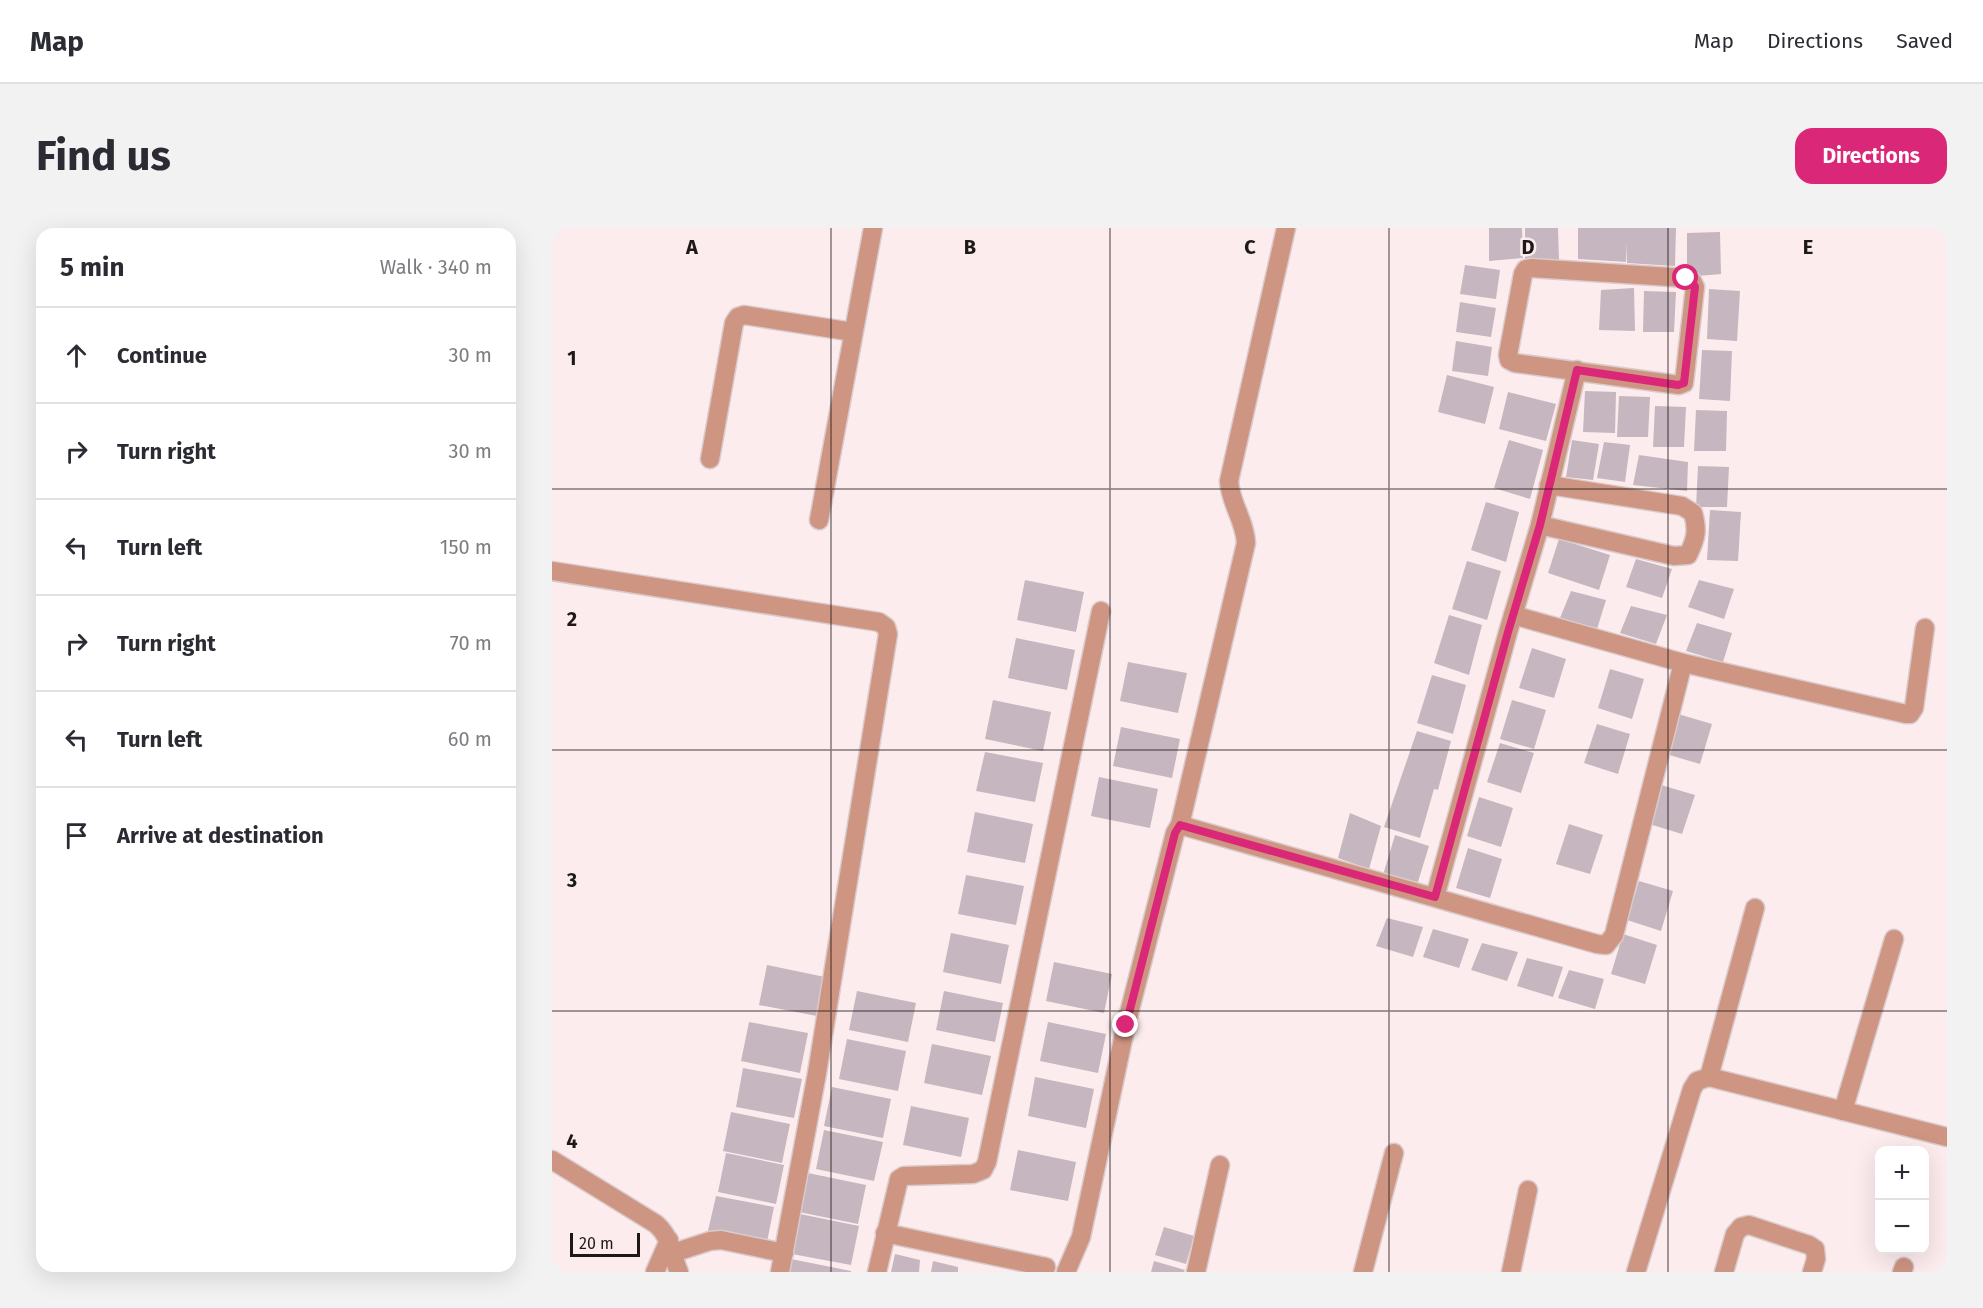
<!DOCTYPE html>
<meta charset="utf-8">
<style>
body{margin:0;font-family:"Fira Sans",sans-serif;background:#f2f2f3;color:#2b2b33}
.controls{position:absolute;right:18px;bottom:18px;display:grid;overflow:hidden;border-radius:12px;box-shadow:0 6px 24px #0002}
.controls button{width:54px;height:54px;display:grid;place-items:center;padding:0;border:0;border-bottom:2px solid #e1e1e2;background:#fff;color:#2b2b33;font:30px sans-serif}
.scale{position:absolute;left:18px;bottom:15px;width:70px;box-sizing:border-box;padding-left:6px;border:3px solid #1f1818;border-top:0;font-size:16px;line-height:21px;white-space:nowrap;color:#1f1818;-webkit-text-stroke:4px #fdecee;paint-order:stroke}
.stop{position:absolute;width:18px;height:18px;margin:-14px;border:4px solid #db2777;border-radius:50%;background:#fff}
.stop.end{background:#db2777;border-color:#fff;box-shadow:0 2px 6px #0008}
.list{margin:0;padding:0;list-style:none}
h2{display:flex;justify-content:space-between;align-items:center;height:78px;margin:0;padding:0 24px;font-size:26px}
h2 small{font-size:20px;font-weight:400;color:#7c7c81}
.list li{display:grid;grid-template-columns:39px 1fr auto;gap:18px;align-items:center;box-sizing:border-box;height:96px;padding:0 24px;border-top:2px solid #e1e1e2}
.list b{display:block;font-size:22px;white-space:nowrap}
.list em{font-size:20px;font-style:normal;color:#7c7c81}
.icon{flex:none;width:33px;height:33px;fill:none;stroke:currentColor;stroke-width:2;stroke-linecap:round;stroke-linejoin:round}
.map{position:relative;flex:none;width:1395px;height:1044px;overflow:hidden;border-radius:18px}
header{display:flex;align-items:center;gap:36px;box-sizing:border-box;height:84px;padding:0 30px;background:#fff;border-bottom:2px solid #e1e1e2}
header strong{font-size:28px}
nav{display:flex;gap:33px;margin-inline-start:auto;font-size:21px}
.intro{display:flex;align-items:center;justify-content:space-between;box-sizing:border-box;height:144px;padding:0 36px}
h1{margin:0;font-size:42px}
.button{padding:15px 27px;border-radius:18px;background:#db2777;color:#fff;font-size:21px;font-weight:700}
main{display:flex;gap:36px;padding:0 36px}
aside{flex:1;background:#fff;border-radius:18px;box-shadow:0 6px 24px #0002}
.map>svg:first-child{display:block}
</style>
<header>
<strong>Map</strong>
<nav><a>Map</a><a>Directions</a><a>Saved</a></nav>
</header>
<div class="intro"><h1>Find us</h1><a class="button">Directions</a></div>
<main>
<aside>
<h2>5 min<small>Walk · 340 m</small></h2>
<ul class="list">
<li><svg class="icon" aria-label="ahead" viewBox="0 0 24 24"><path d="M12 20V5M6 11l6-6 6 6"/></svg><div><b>Continue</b></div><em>30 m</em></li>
<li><svg class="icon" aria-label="right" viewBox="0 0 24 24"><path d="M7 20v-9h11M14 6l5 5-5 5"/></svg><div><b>Turn right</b></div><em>30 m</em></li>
<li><svg class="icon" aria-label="left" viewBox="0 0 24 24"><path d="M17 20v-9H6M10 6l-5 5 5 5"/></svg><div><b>Turn left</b></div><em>150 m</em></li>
<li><svg class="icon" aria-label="right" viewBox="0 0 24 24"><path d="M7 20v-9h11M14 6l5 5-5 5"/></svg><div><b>Turn right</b></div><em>70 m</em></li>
<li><svg class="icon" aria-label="left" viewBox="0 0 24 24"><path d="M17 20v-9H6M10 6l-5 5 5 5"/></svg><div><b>Turn left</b></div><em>60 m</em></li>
<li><svg class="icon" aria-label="arrive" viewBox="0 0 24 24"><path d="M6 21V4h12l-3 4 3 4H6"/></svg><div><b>Arrive at destination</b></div></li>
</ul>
</aside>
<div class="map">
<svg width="1395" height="1044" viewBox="0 0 1395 1044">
<rect width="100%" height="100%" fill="#fdecee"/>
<g fill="#c6b6bf">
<path d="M 937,0 L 970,0 L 971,30 L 937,33 Z"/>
<path d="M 973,0 L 1006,0 L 1007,32 L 973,34 Z"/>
<path d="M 1026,0 L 1124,0 L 1123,38 L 1075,35 L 1075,15 L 1074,34 L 1026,31 Z"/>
<path d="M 1168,4 L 1169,46 L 1135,49 L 1135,5 Z"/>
<path d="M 913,37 L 948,42 L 944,71 L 908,66 Z"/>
<path d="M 1082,60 L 1083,103 L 1047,102 L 1049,62 Z"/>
<path d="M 1157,61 L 1188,63 L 1185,113 L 1155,111 Z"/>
<path d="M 1092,63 L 1124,64 L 1122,104 L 1091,104 Z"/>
<path d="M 908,74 L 944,80 L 939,109 L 904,104 Z"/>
<path d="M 904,113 L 940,119 L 936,148 L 900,143 Z"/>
<path d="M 1150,122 L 1180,123 L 1178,173 L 1147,171 Z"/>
<path d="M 895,147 L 942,159 L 933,196 L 886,184 Z"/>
<path d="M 1033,163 L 1064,164 L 1063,205 L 1031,204 Z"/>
<path d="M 956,164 L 1004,176 L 994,213 L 947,201 Z"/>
<path d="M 1067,168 L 1098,169 L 1096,209 L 1065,209 Z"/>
<path d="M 1103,178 L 1134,179 L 1132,219 L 1101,219 Z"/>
<path d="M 1144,182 L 1175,183 L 1174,223 L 1142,223 Z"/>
<path d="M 957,212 L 991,222 L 978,271 L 942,260 Z"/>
<path d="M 1020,212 L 1047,216 L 1041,252 L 1014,249 Z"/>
<path d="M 1052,214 L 1078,217 L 1073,254 L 1045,250 Z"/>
<path d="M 1087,227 L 1136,234 L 1135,263 L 1081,257 Z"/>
<path d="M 1146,238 L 1177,239 L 1175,279 L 1144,279 Z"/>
<path d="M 934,274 L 967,284 L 954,334 L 919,322 Z"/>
<path d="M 1158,282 L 1189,284 L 1186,333 L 1155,332 Z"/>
<path d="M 1007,311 L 1058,327 L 1047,362 L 996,345 Z"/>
<path d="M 1084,331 L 1120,341 L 1110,370 L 1074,359 Z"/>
<path d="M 915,333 L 949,343 L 935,392 L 900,381 Z"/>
<path d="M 473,352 L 532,364 L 524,404 L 465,392 Z"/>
<path d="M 1147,352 L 1182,361 L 1172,391 L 1136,379 Z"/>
<path d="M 1019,363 L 1054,372 L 1045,401 L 1008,390 Z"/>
<path d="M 1079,378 L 1115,387 L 1104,416 L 1068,405 Z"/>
<path d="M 897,387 L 930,397 L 917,447 L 882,435 Z"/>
<path d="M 1145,395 L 1180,405 L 1171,434 L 1134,423 Z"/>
<path d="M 464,410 L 523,422 L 515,462 L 456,450 Z"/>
<path d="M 980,420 L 1014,431 L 1002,470 L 967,460 Z"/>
<path d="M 576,434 L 635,445 L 626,485 L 568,473 Z"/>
<path d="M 1058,441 L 1092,451 L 1080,491 L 1046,480 Z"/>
<path d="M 880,447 L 914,457 L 901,506 L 865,495 Z"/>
<path d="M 441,472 L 499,484 L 491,523 L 433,511 Z"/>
<path d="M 960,472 L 994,482 L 982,521 L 948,511 Z"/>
<path d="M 1126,486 L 1160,496 L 1148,536 L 1114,526 Z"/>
<path d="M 1045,496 L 1078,506 L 1066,546 L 1032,535 Z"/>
<path d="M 569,499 L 628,511 L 620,550 L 561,538 Z"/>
<path d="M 865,503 L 899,513 L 886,562 L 882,561 L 868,610 L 832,599 Z"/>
<path d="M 948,515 L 982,525 L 969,565 L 935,554 Z"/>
<path d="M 433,524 L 491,535 L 483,574 L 424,563 Z"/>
<path d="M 547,549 L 606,561 L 598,600 L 539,588 Z"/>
<path d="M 1109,557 L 1143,567 L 1130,606 L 1097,596 Z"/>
<path d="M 927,569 L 961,580 L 949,619 L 915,608 Z"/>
<path d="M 423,584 L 481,596 L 473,635 L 415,624 Z"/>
<path d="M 798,585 L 829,598 L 817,641 L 786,630 Z"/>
<path d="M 1017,596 L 1051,607 L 1038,646 L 1004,636 Z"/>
<path d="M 843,607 L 877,618 L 865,657 L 831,647 Z"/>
<path d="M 916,620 L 950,631 L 938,670 L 904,660 Z"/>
<path d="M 414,647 L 472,658 L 464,697 L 406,686 Z"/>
<path d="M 1087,653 L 1121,663 L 1109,703 L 1075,692 Z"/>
<path d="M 835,690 L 871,699 L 861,729 L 824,718 Z"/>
<path d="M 881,701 L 917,711 L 907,740 L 871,729 Z"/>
<path d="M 399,705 L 457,717 L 449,756 L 391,744 Z"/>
<path d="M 1071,706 L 1105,717 L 1093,756 L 1059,746 Z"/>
<path d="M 930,715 L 966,724 L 955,753 L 919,742 Z"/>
<path d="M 975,730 L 1011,739 L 1001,769 L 965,758 Z"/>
<path d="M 502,734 L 560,746 L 552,785 L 494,773 Z"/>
<path d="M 215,737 L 273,749 L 265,788 L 207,777 Z"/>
<path d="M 1017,742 L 1052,751 L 1043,781 L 1006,770 Z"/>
<path d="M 305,763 L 364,775 L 356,814 L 297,802 Z"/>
<path d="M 392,763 L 451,775 L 443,814 L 384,802 Z"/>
<path d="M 197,794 L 256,805 L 248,845 L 189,833 Z"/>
<path d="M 496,794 L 554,806 L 546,845 L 488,833 Z"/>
<path d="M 295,811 L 354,823 L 346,863 L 287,851 Z"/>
<path d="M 380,816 L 439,828 L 430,867 L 372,855 Z"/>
<path d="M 191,840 L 250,851 L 242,890 L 184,879 Z"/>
<path d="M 483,849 L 542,861 L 534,900 L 476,888 Z"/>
<path d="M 280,859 L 339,871 L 331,910 L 272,898 Z"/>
<path d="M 359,878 L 417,890 L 409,929 L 351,917 Z"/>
<path d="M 179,884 L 238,896 L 230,935 L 171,923 Z"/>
<path d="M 272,902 L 331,914 L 322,953 L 264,941 Z"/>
<path d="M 466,922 L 524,934 L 516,973 L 458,962 Z"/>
<path d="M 174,925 L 232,937 L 224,976 L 166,964 Z"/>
<path d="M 256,945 L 314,957 L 306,996 L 247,984 Z"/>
<path d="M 164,968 L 222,979 L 214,1019 L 155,1007 Z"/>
<path d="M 248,986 L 307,998 L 299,1037 L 240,1026 Z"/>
<path d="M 612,999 L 642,1008 L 634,1036 L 603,1027 Z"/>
<path d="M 343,1026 L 368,1032 L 367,1044 L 339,1044 Z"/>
<path d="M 239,1031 L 299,1043 L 299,1044 L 236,1044 Z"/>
<path d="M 381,1033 L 406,1039 L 406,1044 L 379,1044 Z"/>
<path d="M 602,1033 L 633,1042 L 632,1044 L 599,1044 Z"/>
</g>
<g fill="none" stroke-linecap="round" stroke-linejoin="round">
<defs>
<g id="minor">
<path d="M 979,40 L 1134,50 L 1140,53 L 1143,59 L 1132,155 L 1127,157 L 963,135 L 957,132 L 956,127 L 971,46 L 974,41 Z"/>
<path d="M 158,231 L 182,95 L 186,89 L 192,87 L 301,104"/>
<path d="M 267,292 L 321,0"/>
<path d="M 988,297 L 1122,328 L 1136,327 C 1144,311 1146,302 1141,285 L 1130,278 L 997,257"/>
<path d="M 0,343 L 327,394 L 334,399 L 336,406 L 265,845 L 228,1044"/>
<path d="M 961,387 L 1131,435 L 1354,486 L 1358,486 L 1362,480 L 1373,400"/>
<path d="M 628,597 L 694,315 C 693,292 678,275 677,253 L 734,0"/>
<path d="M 883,669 L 956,404 L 988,297 L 1025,142"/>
<path d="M 1157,849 L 1203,680"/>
<path d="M 1291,883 L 1342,711"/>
<path d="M 0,932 L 104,996 C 120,1010 119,1026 127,1044"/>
<path d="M 333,1005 L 494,1039"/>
<path d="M 121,1025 L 158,1013 L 169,1012 L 232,1025"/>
<path d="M 103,1044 L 117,1012"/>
<path d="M 325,1044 L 347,951 L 352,948 L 421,946 L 431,942 L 435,934 L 549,383"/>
<path d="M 514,1044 L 529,1009 L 574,797 L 623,605 L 628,597 L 1045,716 L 1054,717 L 1062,707 L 1131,435"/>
<path d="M 644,1044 L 668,937"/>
<path d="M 811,1044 L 842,925"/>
<path d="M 959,1044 L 976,962"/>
<path d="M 1084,1044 L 1140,861 L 1145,853 L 1157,849 L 1395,909"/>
<path d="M 1172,1044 L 1183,1006 L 1189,999 L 1197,997 L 1257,1017 L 1263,1021 L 1264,1031 L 1260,1044"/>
<path d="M 1350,1044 L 1352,1039"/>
</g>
</defs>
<use href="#minor" stroke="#d9cacc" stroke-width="21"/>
<use href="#minor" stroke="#ce9582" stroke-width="18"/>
</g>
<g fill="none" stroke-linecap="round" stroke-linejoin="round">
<path stroke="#db2777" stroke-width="8" d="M 574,797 L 623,605 L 628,597 L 883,669 L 956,404 L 988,297 L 1025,142 L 1126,157 L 1132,155 L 1143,59 L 1140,53 L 1134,50"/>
</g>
<path fill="none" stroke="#1f1818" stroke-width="1.5" stroke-opacity="0.55" d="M 279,0 L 279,1044M 558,0 L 558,1044M 837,0 L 837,1044M 1116,0 L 1116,1044M 0,261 L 1395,261M 0,522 L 1395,522M 0,783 L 1395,783"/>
<g font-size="20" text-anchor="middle" font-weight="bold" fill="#1f1818" stroke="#fdecee" stroke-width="5" stroke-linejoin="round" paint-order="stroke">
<text x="140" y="26">A</text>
<text x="418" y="26">B</text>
<text x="698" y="26">C</text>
<text x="976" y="26">D</text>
<text x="1256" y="26">E</text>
<text x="20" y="137">1</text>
<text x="20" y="398">2</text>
<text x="20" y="659">3</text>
<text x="20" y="920">4</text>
</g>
</svg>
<div class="controls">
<button>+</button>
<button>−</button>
</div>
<div class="scale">20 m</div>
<div class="stop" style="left:1134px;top:50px"></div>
<div class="stop end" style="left:574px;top:797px"></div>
</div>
</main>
